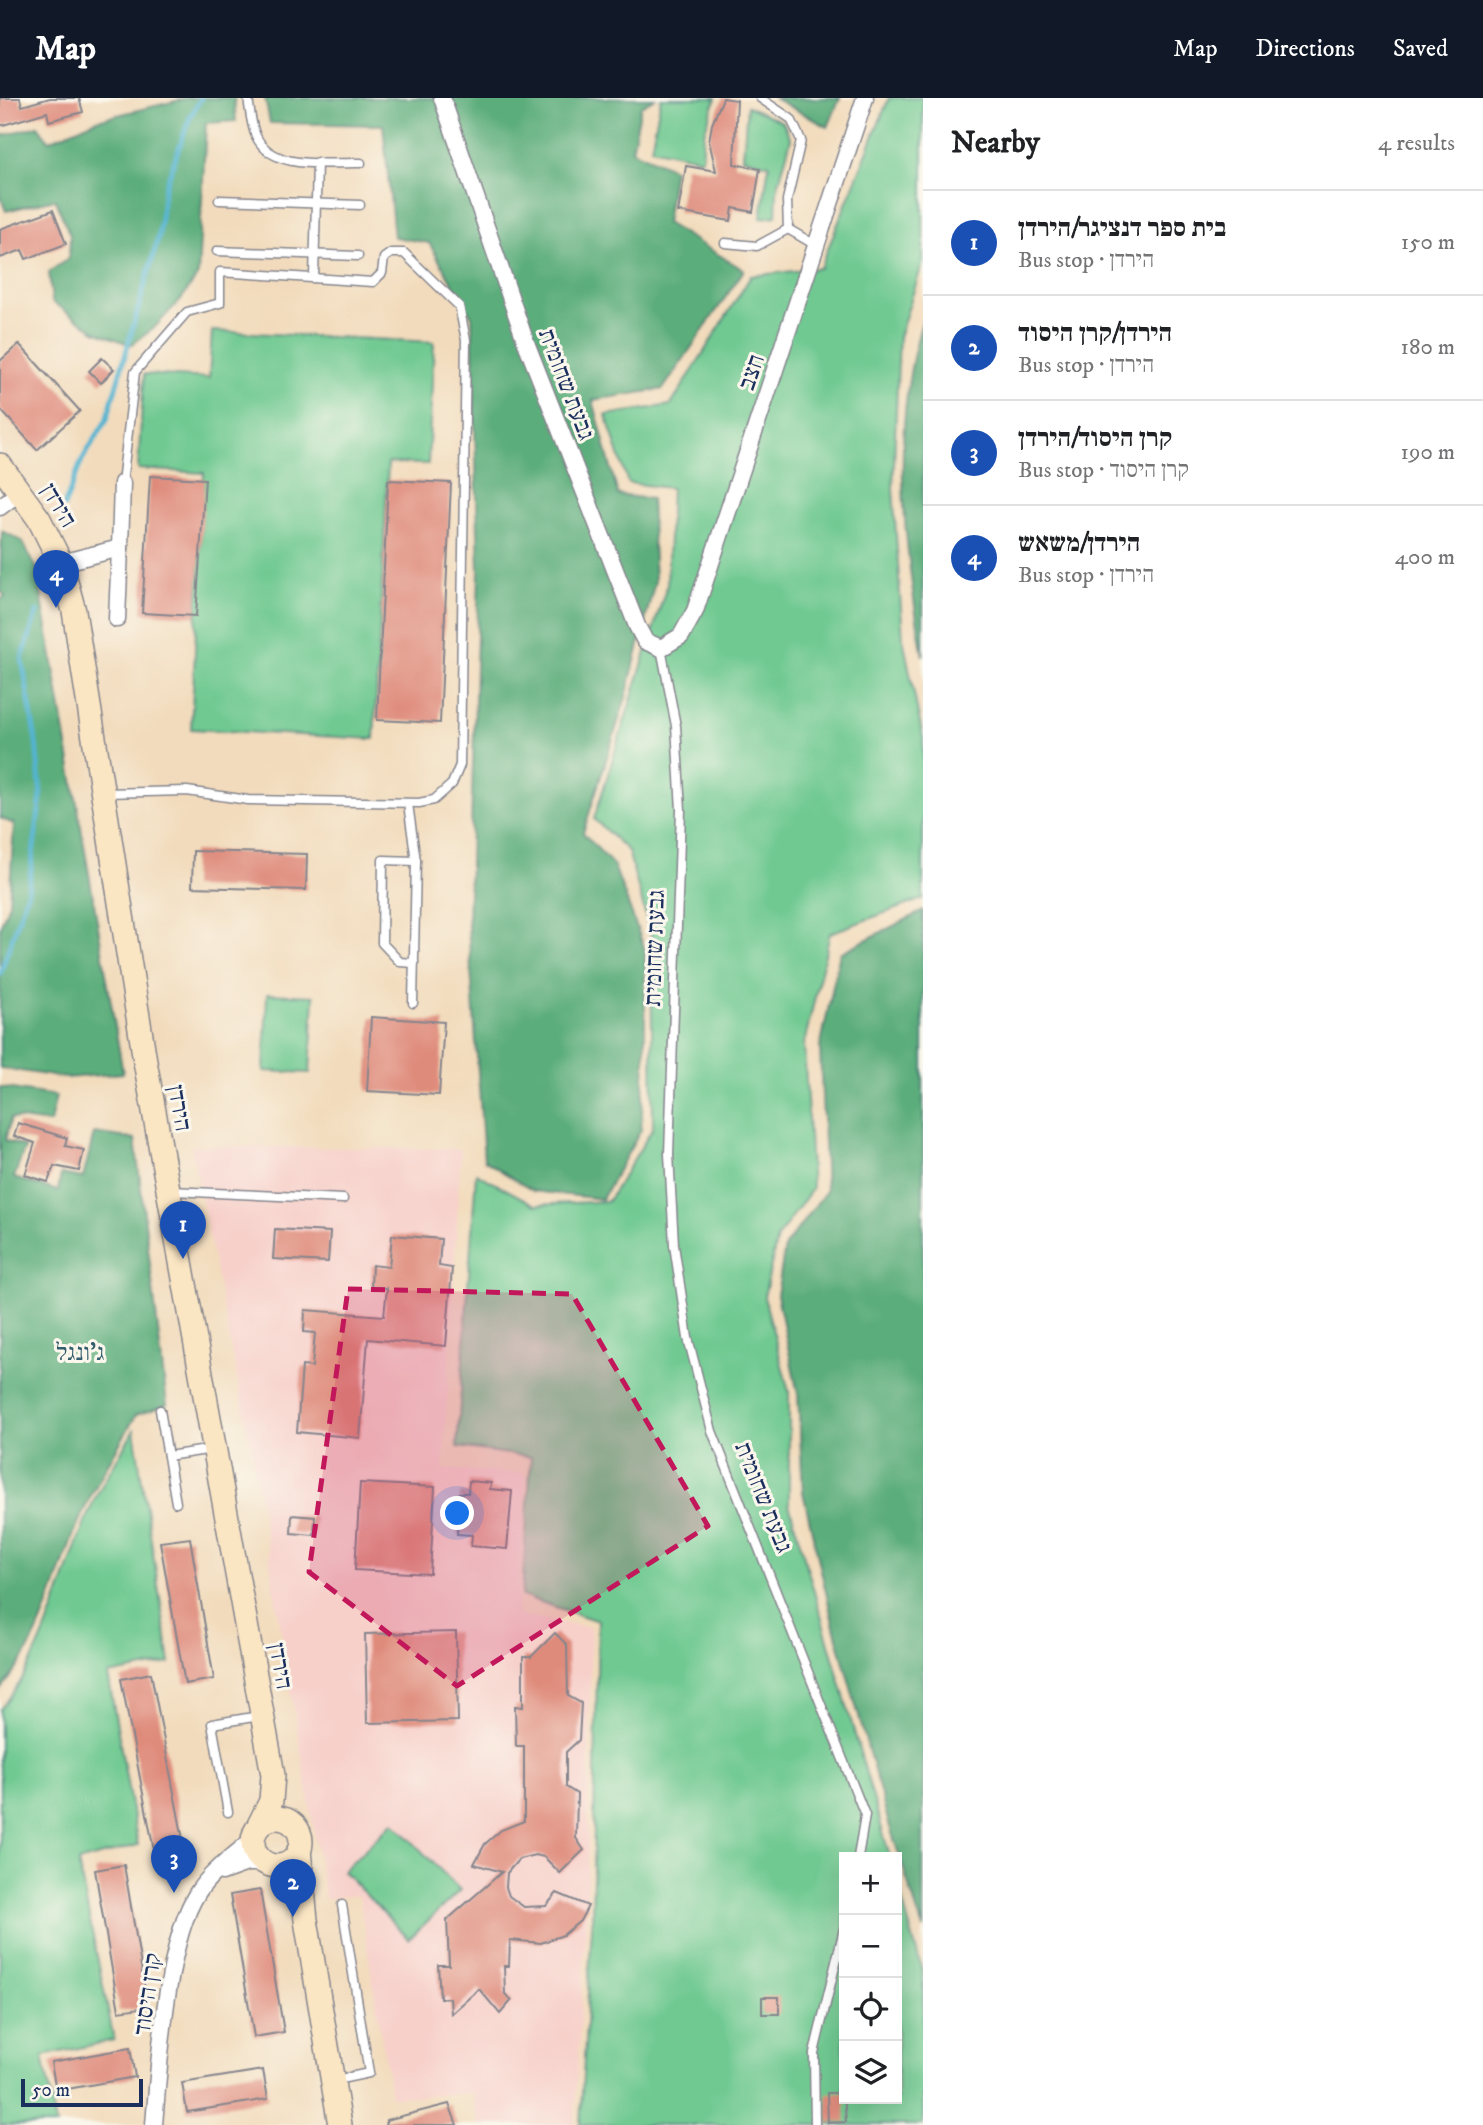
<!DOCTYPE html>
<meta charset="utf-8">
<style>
body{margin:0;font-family:"IM FELL DW Pica","Frank Ruhl Libre",serif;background:#f2f2f2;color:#202124}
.controls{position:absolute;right:21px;bottom:21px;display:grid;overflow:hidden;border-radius:0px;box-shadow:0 7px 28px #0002}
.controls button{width:63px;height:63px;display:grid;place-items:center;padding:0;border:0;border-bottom:2px solid #e0e0e0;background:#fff;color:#202124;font:35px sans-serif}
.scale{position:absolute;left:21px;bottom:18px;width:122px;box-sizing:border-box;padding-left:7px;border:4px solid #1b2f5e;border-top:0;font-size:19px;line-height:24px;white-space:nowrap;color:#1b2f5e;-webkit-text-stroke:5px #fbf7ec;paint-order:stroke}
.you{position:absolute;left:458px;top:1416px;width:24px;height:24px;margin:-18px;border:5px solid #fff;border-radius:50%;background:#1a73e8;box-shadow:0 0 0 10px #1a73e833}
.badge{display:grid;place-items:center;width:46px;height:46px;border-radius:50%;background:#111827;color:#fff;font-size:23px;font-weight:700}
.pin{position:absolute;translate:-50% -58px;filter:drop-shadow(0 2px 4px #0008)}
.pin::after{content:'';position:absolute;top:37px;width:24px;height:21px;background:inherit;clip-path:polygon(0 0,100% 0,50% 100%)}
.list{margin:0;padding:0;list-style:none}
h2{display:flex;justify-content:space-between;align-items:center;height:91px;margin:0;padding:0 28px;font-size:30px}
h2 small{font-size:23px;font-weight:400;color:#757577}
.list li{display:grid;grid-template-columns:46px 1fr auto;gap:21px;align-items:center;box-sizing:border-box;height:105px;padding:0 28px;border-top:2px solid #e0e0e0}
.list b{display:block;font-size:26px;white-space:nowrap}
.list p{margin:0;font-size:23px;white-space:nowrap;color:#757577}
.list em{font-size:23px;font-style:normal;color:#757577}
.icon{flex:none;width:38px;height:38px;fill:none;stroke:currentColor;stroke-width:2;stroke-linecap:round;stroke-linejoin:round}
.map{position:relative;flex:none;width:923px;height:2027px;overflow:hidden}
header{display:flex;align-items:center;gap:42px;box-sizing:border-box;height:98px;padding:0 35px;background:#111827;color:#fff}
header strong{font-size:33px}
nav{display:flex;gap:38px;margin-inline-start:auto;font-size:24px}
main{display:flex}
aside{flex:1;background:#fff}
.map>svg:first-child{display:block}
</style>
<header>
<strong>Map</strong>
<nav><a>Map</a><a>Directions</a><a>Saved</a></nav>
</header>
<main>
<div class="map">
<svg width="923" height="2027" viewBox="0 0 923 2027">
<rect width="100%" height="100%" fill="#fbf7ec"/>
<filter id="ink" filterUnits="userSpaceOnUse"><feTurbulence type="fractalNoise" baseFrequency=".0143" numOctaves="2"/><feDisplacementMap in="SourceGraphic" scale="14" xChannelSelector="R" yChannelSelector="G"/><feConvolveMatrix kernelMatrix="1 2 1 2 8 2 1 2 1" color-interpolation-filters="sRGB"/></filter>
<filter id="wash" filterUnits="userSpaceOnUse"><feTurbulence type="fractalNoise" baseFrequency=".00686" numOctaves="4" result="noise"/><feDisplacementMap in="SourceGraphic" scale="28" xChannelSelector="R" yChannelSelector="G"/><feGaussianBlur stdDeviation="1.57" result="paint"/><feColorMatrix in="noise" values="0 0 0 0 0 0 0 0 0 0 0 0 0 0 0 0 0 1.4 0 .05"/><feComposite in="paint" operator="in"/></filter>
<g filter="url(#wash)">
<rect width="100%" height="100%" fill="#f2dbbc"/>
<path fill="#f7d0ca" d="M 191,1048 L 461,1051 L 443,1371 L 526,1376 L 517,1517 L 591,1529 L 587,1813 L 574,2027 L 479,2027 L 472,1995 L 391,1999 L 359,1797 L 325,1801 L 253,1361 Z"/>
<g fill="#6fc991" stroke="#457c78" stroke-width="2">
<path d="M 661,0 L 716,0 L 704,35 L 702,61 L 651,50 Z"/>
<path d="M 889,0 L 923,0 L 923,164 L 899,239 L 893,391 L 903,540 L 923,640 L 923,801 L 830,835 L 804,946 L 812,1091 L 777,1140 L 764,1199 L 789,1294 L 789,1406 L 890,1759 L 844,1759 L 844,2001 L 897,2001 L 897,1784 L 923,1876 L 923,2027 L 580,2027 L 592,1828 L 598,1523 L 522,1498 L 531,1359 L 457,1349 L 476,1075 L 535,1107 L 608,1103 L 653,1030 L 651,837 L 628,753 L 594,721 L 667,487 L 671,390 L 628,385 L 606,317 L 671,307 L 751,178 L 820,170 Z"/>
<path d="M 747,8 L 783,24 L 791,41 L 777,92 L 776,118 L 761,120 L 769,66 L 743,60 Z"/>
<path d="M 212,233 L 434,244 L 428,366 L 388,365 L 374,641 L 191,631 L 204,375 L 138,371 L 144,276 L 209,280 Z"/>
<path d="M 267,896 L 314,898 L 310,975 L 264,973 Z"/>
<path d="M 134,1332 L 170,1565 L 108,1577 L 138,1747 L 78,1764 L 114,1942 L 43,1958 L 56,2027 L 0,2027 L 0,1611 C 45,1563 65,1467 92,1407 C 104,1381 120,1357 134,1332 Z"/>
<path d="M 393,1724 L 460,1792 L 409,1841 L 343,1773 Z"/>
</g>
<g fill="#5bad7b" stroke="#3b6e6c" stroke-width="2">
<path d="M 188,0 L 234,0 L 236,23 L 206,25 L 198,177 L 182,200 L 154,230 L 131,247 L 95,233 L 52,204 L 49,174 L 69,160 L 70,137 L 55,101 L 6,113 L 0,98 L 0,38 L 38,28 L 49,43 L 97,22 Z"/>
<path d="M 265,0 L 655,0 L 641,8 L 632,52 L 674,71 L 666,125 L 744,172 L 663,291 L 593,302 L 618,397 L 651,401 L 655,483 L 626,599 L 583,735 L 614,768 L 645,852 L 645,964 L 641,1032 L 602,1101 L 533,1093 L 484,1062 L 468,827 L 479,473 L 472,219 L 429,145 L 394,139 L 383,27 L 270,25 Z"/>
<path d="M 774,0 L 840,0 L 828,29 Z"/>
<path d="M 923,221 L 923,558 C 904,449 889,328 923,221 Z"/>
<path d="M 2,433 L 22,443 L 37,471 L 123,975 L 66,980 L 0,970 L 0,829 L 9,805 L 14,726 L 0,720 L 0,502 L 5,498 L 0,492 Z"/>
<path d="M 923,813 L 923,1831 L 889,1726 L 834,1529 L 803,1394 L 798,1296 L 777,1197 L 785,1148 L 826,1093 L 820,950 L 840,855 Z"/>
<path d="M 0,989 L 56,998 L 50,1025 L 11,1020 L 5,1042 L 25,1049 L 14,1080 L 58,1093 L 61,1076 L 83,1080 L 94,1035 L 135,1041 L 167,1307 L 136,1317 C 119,1348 99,1379 84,1412 C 56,1471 46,1543 0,1592 Z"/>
</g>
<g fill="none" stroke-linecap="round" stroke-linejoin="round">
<g stroke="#52b4d1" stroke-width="5">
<path d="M 64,408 L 82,362 L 107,321 L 159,137 L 164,92 L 190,19 L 201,0"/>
<path d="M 0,876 L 28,793 L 41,698 L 36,644 L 22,561 L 37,514"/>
</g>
</g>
<g id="blocks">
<g fill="#df8b7c">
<path d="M 0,0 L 20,0 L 22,8 L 50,0 L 79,0 L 83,14 L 49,23 L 47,14 L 0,28 Z"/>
<path d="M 723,0 L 737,2 L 734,66 L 760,71 L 753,114 L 733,110 L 731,123 L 678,114 L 686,68 L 716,73 L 709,43 L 712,26 Z"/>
<path d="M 53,112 L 66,146 L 26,161 L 22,152 L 0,160 L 0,131 Z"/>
<path d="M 19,246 L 80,313 L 37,352 L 0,311 L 0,263 Z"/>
<path d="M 102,260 L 114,271 L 101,285 L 89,273 Z"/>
<path d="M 150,378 L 205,381 L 196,518 L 142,515 Z"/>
<path d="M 388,382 L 451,385 L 440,625 L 377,622 Z"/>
<path d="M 193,753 L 307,756 L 306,792 L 192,789 Z"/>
<path d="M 371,919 L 444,924 L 439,997 L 367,993 Z"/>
<path d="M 18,1025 L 67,1040 L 65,1048 L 84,1052 L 79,1073 L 54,1068 L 48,1084 L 25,1077 L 35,1045 L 14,1038 Z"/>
<path d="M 275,1131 L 330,1134 L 328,1164 L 273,1161 Z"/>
<path d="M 392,1137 L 441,1141 L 439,1168 L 452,1170 L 446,1248 L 368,1241 L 360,1340 L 297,1334 L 302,1268 L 312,1269 L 315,1235 L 304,1234 L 305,1212 L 384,1218 L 387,1190 L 371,1189 L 372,1167 L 389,1169 Z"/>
<path d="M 469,1383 L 491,1385 L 490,1391 L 512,1393 L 507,1451 L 471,1448 L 472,1437 L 457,1436 L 460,1395 L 468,1395 Z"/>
<path d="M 360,1385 L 435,1389 L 430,1476 L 355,1472 Z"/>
<path d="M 292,1417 L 315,1419 L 314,1437 L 291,1435 Z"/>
<path d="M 190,1440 L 214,1581 L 185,1586 L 160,1444 Z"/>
<path d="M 456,1534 L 458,1623 L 367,1625 L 365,1536 Z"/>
<path d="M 555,1535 L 567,1547 L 568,1598 L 581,1605 L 579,1642 L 566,1654 L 566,1689 L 577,1696 L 576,1740 L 584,1752 L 560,1775 L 544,1759 L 535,1757 L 519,1761 L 507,1775 L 506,1789 L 509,1798 L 524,1809 L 546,1808 L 557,1795 L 588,1808 L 580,1823 L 563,1837 L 541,1845 L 510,1842 L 509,1868 L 504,1868 L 505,1896 L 512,1902 L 500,1916 L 479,1891 L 451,1916 L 450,1900 L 440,1900 L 438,1867 L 449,1867 L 447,1822 L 502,1774 L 474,1766 L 485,1746 L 501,1732 L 524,1723 L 524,1648 L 516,1648 L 515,1608 L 523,1609 L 523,1559 L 531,1559 Z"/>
<path d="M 151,1575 L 185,1752 L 155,1758 L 121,1581 Z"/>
<path d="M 124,1767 L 148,1909 L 119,1913 L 95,1772 Z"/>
<path d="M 260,1792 L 284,1934 L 254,1939 L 230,1797 Z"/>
<rect x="762" y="1899" width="17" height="17"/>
<path d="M 130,1950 L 135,1979 L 56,1993 L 51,1964 Z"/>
<path d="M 263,1972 L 268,2001 L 187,2014 L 182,1985 Z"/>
<path d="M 827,1995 L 844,1995 L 846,2024 L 828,2025 Z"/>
<path d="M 449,2006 L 457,2027 L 386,2027 L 386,2022 Z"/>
</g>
</g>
</g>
<g filter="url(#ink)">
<use href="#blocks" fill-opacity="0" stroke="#86858d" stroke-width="2"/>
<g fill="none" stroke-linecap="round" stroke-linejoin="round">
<defs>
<g id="lane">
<path d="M 248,0 C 250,12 251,27 256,38 C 273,74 328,64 361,65"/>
<path d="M 760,0 L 791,21 L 801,42 L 787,102 L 788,131 L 817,148"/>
<path d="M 219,102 L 360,107"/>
<path d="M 725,145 L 757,148 L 788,131"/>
<path d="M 217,153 L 358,158"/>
<path d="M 314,180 L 317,64"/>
<path d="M 661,550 L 676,628 L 681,712 L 669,1056 L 674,1147 L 688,1240 L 712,1333 L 865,1717 L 858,1759"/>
<path d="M 105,695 L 187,693 L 248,702 L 419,705 L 434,702 L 452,686 L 460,667 L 466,242 L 459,208 L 404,155 L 391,155 L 384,160 L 382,175 L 373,184 L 220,174 L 220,205 L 187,214 L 135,274 L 122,385"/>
<path d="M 408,706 L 416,763 L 413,905"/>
<path d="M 414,865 L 400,864 L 382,845 L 383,762 L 416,763"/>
<path d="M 171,1093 L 343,1101"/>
<path d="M 160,1312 L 176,1405"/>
<path d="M 168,1358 L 213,1351"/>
<path d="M 228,1714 L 212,1626 L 259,1618"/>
<path d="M 336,1982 L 369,1975 L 342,1807"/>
<path d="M 815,2027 L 814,1955 L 844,1831"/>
</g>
<g id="street">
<path d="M 442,0 L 525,242 L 637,528 L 645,543 L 661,550 L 681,538 L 695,513 L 865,0"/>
<path d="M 0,409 L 21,393"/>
<path d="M 61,465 L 120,450 L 122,385"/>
<path d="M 117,521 L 120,450"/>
<path d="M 222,1774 L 247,1765 L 265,1765"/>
<path d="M 154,2027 C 159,1967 166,1843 198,1794 C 211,1774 234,1758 252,1742"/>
</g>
<g id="secondary">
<path d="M 0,367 L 39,421 L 61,465 L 74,513 L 145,963 L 273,1677 L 271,1703 L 259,1727"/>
<circle cx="277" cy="1744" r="24"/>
<path d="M 299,1752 L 306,1822 L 340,2027"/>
</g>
</defs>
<use href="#lane" stroke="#86858d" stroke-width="11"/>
<use href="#street" stroke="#86858d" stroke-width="19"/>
<use href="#secondary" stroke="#86858d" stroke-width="26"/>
<use href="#lane" stroke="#fff" stroke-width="8"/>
<use href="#street" stroke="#fff" stroke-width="16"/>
<use href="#secondary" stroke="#fbe6c4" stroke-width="23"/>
</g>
</g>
<path fill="#c2185b" fill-opacity="0.2" stroke="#c2185b" stroke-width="5" stroke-dasharray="14 9" stroke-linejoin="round" d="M 348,1191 L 572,1196 L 708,1428 L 457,1588 L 309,1474 Z"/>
<g text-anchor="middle" stroke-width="6" stroke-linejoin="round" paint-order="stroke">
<g font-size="24" fill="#1b2f5e" stroke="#fbf7ec">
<text transform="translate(751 274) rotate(-71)" y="8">חצב</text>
<text transform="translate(567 286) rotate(69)" y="8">גבעת שחומית</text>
<text transform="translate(59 407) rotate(59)" y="8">הירדן</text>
<text transform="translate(654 850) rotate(-88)" y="8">גבעת שחומית</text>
<text transform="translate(180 1010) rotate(80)" y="8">הירדן</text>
<text transform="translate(764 1399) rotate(68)" y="8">גבעת שחומית</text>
<text transform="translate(281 1568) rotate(80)" y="8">הירדן</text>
<text transform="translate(147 1896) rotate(-82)" y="8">קרן היסוד</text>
</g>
<g font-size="24" fill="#345d6d" stroke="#fbf7ec">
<text x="80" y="1262">ג'ונגל</text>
</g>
</g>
</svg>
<div class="controls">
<button>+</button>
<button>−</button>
<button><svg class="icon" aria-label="locate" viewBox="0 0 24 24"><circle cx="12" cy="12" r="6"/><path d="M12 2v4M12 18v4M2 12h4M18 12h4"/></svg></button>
<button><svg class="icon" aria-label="layers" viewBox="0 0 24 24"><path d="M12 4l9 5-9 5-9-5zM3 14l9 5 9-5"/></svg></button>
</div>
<div class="scale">50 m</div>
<div class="you"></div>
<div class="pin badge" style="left:183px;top:1161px;background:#1a4fb4">1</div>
<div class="pin badge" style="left:293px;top:1819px;background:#1a4fb4">2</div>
<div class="pin badge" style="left:174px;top:1795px;background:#1a4fb4">3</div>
<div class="pin badge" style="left:56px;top:510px;background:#1a4fb4">4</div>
</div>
<aside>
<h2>Nearby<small>4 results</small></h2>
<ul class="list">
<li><span class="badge" style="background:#1a4fb4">1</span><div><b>בית ספר דנציגר/הירדן</b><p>Bus stop · הירדן</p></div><em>150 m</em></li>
<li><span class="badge" style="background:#1a4fb4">2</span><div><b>הירדן/קרן היסוד</b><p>Bus stop · הירדן</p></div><em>180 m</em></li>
<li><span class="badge" style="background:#1a4fb4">3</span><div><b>קרן היסוד/הירדן</b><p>Bus stop · קרן היסוד</p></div><em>190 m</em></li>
<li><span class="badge" style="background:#1a4fb4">4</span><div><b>הירדן/משאש</b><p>Bus stop · הירדן</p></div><em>400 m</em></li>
</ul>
</aside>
</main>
